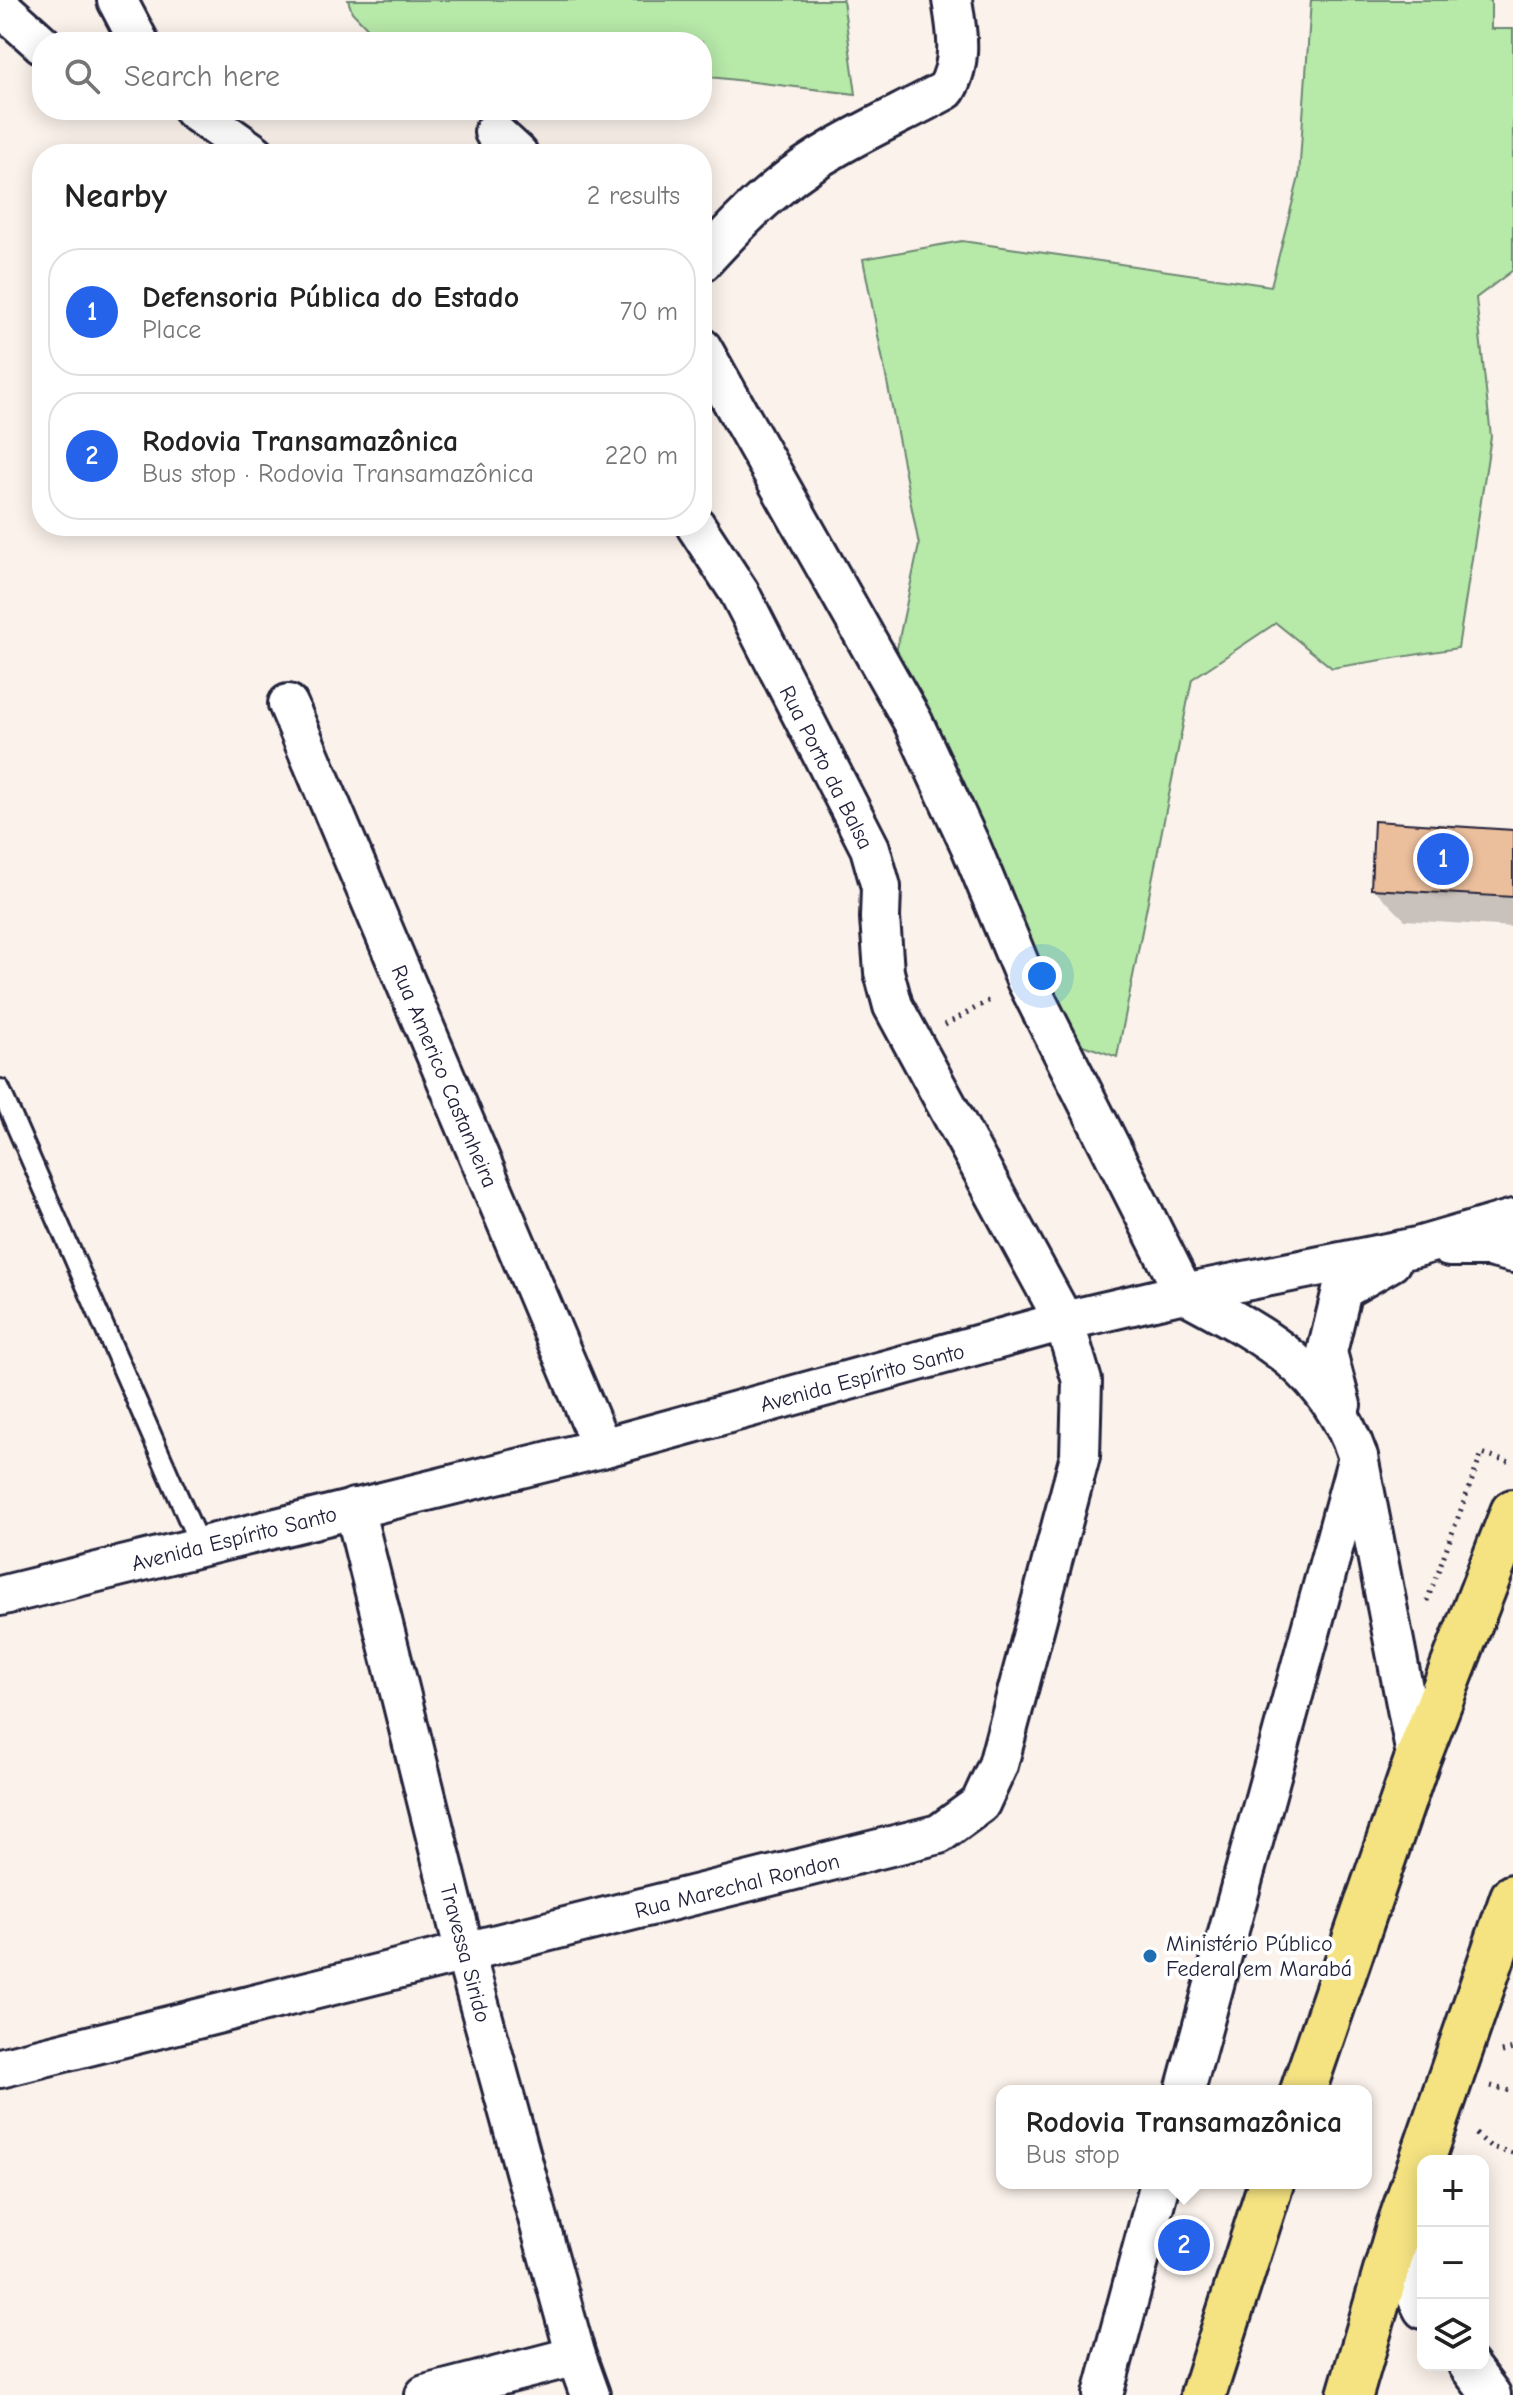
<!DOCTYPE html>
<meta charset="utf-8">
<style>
body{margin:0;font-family:"Comic Neue",sans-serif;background:#f2f2f2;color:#222}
.controls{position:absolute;right:24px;bottom:24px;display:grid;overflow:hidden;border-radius:16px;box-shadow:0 4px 20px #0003}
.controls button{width:72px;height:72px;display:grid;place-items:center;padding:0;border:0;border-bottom:2px solid #e0e0e0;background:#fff;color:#222;font:40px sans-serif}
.you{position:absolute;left:1042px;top:976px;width:28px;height:28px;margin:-20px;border:6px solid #fff;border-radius:50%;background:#1a73e8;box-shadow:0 0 0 12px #1a73e833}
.badge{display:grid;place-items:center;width:52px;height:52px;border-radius:50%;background:#2563eb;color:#fff;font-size:26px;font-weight:700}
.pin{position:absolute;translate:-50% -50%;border:4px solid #fff;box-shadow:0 2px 8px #0006}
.popup{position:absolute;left:996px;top:2085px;width:376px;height:104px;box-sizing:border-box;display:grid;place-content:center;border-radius:16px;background:#fff;filter:drop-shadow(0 2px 6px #0005);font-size:26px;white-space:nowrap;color:#767676}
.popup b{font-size:30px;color:#222}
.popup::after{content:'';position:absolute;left:50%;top:100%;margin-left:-16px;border:16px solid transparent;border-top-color:#fff}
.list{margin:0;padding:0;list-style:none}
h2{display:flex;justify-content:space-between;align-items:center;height:104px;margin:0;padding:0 32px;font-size:34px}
h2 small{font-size:26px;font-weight:400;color:#767676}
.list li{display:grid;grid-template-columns:52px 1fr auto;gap:24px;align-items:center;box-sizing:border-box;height:128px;margin:0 16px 16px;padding:0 16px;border:2px solid #e0e0e0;border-radius:32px}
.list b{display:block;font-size:30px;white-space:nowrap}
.list p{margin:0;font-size:26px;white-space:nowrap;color:#767676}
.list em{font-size:26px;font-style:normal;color:#767676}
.icon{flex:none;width:44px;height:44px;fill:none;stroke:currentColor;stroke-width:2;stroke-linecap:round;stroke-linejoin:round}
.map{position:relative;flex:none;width:1513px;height:2395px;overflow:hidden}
.search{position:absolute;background:#fff;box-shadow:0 4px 20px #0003;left:32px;top:32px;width:680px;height:88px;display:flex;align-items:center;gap:20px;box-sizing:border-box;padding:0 28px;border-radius:32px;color:#767676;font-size:30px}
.panel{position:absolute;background:#fff;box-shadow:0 4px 20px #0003;left:32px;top:144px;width:680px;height:392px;border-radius:32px}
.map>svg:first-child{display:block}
</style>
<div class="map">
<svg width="1513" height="2395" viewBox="0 0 1513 2395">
<rect width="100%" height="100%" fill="#fbf2eb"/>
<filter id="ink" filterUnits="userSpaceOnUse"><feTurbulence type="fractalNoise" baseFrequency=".0125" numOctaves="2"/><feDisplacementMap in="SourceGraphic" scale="16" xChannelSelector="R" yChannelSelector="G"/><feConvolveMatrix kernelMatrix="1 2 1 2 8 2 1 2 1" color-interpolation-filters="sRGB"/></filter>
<g filter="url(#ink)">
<g fill="#b7e9a9" stroke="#6c8672" stroke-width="2">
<path d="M 348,0 L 843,0 L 856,94 L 702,76 L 702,42 L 381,42 L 352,12 Z"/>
<path d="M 1311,0 L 1491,0 L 1491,29 L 1513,29 L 1513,270 L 1476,298 L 1491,437 L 1458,648 L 1332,668 L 1276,623 L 1192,679 L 1117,1057 L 1054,1035 L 890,681 L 919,545 L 863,259 L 962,241 L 1271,286 L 1299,177 Z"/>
</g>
<path fill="#0003" d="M 1513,832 L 1513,927 L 1405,920 L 1373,888 Z"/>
<path fill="#ecbf9c" stroke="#22223b" stroke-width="2" d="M 1374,821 L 1513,830 L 1513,897 L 1371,889 Z"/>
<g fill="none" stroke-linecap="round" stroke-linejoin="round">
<defs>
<path id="lane" d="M 0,1089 L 200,1546"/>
<g id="street">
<path d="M 117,0 L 139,42"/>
<path d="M 0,6 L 42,44"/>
<path d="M 193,110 L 255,154"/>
<path d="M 494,132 L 518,154"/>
<path d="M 702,262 C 727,235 752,208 781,185 C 829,145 891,120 946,90 C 963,62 957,31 952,0"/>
<path d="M 702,348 L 913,722 L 971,847 L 1026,980 L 1184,1293"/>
<path d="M 288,704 L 602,1448"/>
<path d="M 1449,1247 L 1489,1247 L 1513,1253"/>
<path d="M 1184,1293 C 1262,1335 1327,1367 1358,1457 L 1417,1760"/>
<path d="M 1341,1405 L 1327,1352 L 1342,1290 L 1391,1262"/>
<path d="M 354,1508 L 465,1953 L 576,2356 L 590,2395"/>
<path d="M 0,1596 L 602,1448 L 1064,1321 L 1184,1293 L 1417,1247 L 1513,1219"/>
<path d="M 0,2068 L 939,1834 L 980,1804 L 998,1765 L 1080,1456 L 1082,1381 L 1064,1321 L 893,1006 L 884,972 L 880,918 L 881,887 L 870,848 L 739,592 L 696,526"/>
<path d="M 1185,2091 L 1358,1457"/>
<path d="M 1399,2228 L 1407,2276 L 1423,2309"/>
<path d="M 1468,2365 L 1491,2395"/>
<path d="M 425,2395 L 576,2356"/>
<path d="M 1103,2395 L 1160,2183"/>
</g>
<g id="highway">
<path d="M 1303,2091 L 1417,1760 L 1513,1512"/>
<path d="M 1203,2395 L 1271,2183"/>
<path d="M 1350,2395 L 1399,2227 L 1513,1897"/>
</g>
</defs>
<use href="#lane" stroke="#22223b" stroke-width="24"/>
<use href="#street" stroke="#22223b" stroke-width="44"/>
<use href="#highway" stroke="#22223b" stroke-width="50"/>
<g stroke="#22223b" stroke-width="5" stroke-dasharray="2 6" stroke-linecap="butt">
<path d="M 945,1025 L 992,999"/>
<path d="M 1427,1601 L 1482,1453 L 1513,1463"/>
<path d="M 1502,2052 L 1513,2049"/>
<path d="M 1491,2086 L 1513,2092"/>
<path d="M 1476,2134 L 1491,2147 L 1513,2153"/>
</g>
<use href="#lane" stroke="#fff" stroke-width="18"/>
<use href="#street" stroke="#fff" stroke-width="38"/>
<use href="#highway" stroke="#f5e382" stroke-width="44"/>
</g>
</g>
<circle fill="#1f6fb2" stroke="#fff" stroke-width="3" cx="1150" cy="1956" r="8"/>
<g text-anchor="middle" stroke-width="8" stroke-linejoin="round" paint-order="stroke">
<g font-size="22" fill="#22223b" stroke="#fff">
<text transform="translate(827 767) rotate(63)" y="8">Rua Porto da Balsa</text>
<text transform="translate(445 1076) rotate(67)" y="8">Rua Americo Castanheira</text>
<text transform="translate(862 1377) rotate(-15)" y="8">Avenida Espírito Santo</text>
<text transform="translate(234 1538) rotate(-14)" y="8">Avenida Espírito Santo</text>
<text transform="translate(737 1885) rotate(-14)" y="8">Rua Marechal Rondon</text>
<text transform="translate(466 1953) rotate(75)" y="8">Travessa Sirido</text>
</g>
<g font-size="22" fill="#22223b" stroke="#fff" text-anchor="start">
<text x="1166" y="1951">Ministério Público<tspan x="1166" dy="25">Federal em Marabá</tspan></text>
</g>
</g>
</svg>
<div class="controls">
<button>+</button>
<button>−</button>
<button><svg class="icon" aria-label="layers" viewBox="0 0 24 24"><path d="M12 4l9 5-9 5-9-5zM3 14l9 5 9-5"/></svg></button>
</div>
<div class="you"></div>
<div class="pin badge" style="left:1443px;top:859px">1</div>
<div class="pin badge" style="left:1184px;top:2245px">2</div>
<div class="popup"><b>Rodovia Transamazônica</b>Bus stop</div>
<div class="search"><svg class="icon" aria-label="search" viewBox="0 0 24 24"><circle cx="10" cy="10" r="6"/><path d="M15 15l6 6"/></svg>Search here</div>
<section class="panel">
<h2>Nearby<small>2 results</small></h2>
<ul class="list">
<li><span class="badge">1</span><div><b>Defensoria Pública do Estado</b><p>Place</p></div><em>70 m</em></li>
<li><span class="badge">2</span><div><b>Rodovia Transamazônica</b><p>Bus stop · Rodovia Transamazônica</p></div><em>220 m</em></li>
</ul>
</section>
</div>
